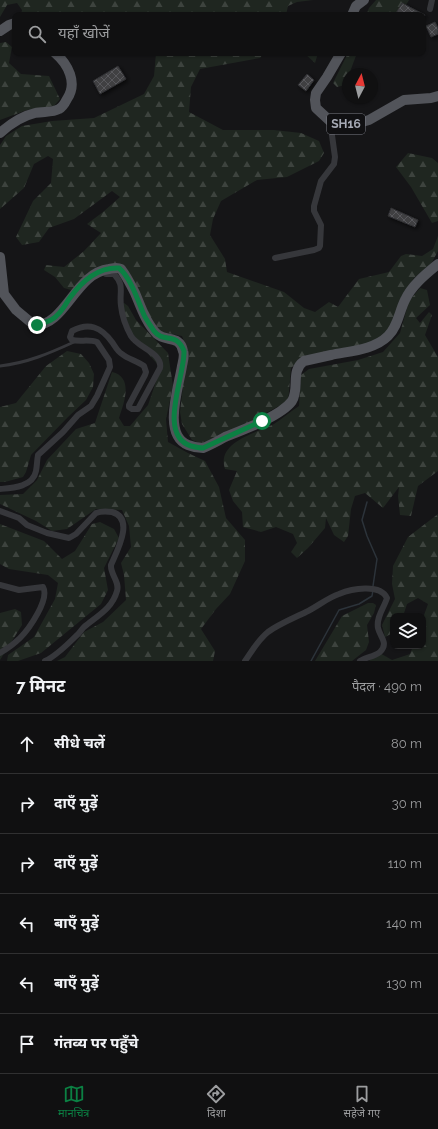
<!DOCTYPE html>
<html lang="hi">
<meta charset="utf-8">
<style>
body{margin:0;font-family:Raleway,"Noto Sans Devanagari",sans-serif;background:#19191a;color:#f1f3f6}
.controls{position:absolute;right:12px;bottom:12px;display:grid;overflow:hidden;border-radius:8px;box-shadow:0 1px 3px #0004}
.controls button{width:36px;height:36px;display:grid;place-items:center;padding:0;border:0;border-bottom:1px solid #303031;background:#101011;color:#f1f3f6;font:20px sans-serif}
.compass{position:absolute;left:342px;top:68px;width:36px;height:36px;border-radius:50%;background:#101011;box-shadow:0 1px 3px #0004;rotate:7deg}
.stop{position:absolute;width:12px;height:12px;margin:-9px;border:3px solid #0b8043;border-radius:50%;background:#fff}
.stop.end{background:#0b8043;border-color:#fff;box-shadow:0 1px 4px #0008}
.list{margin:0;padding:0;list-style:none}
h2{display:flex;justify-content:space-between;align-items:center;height:52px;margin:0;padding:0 16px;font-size:17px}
h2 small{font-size:13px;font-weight:400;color:#9c9d9f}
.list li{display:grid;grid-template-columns:26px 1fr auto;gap:12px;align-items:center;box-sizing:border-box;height:60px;padding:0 16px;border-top:1px solid #303031}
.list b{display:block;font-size:15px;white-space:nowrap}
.list em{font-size:13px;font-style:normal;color:#9c9d9f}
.icon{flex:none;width:22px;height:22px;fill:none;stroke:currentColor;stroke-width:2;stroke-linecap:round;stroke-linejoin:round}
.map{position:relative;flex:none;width:438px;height:661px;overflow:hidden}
.search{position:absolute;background:#101011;box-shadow:0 1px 3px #0004;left:12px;right:12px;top:12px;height:44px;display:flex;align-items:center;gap:10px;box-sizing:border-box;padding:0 14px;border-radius:8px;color:#9c9d9f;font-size:15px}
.sheet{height:412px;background:#101011}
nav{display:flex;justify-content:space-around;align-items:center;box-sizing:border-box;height:56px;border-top:1px solid #303031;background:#101011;font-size:11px;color:#9c9d9f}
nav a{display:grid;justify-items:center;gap:2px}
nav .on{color:#0b8043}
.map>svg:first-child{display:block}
</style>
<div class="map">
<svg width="438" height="661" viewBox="0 0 438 661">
<defs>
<pattern id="forest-firs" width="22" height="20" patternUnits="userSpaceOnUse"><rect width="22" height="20" fill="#1f2620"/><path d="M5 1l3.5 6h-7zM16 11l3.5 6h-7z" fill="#3d433e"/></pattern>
<pattern id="building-cross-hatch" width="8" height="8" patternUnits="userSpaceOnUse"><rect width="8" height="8" fill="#3f4043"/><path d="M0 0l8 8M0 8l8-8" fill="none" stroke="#58595c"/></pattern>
<filter id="shadow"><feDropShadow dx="2" dy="2" stdDeviation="2" flood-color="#0009"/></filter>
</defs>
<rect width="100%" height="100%" fill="#151517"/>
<g fill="url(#forest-firs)">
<path d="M 0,0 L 313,0 L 297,2 L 288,6 L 286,15 L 21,15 L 22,10 L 17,3 L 7,5 L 0,17 Z"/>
<path d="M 376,0 L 409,0 L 400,15 L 366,15 L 369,8 Z"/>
<path d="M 6,42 L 12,47 L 9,63 L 21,74 L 49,76 L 60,99 L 54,106 L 27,110 L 0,120 L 0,43 Z"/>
<path d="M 156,53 L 264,53 L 260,58 L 200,69 L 191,87 L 189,112 L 223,130 L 274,130 L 301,133 L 319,141 L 324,153 L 319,161 L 287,177 L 257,180 L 221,201 L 213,219 L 210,235 L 225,259 L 227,272 L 284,292 L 304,308 L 315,312 L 329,302 L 338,307 L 359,279 L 389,272 L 401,256 L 406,254 L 422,256 L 433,249 L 438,236 L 438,251 L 431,264 L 414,278 L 402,296 L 392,325 L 385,335 L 362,346 L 298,362 L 291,368 L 288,403 L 277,407 L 239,428 L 211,442 L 199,443 L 192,440 L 182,424 L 180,412 L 185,368 L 189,353 L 182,336 L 162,332 L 148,317 L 119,266 L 87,277 L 71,290 L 64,288 L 55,277 L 44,270 L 46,265 L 64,267 L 84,251 L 101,233 L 87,224 L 103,212 L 120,197 L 112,191 L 74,219 L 49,228 L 39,242 L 22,245 L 16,237 L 33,201 L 51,183 L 53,159 L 48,156 L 34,164 L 24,188 L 0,209 L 0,145 L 6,136 L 22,126 L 52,121 L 94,118 L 144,94 L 154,76 Z"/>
<path d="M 304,53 L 318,53 L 315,63 Z"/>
<path d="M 348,53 L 357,53 L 345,85 L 337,87 L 333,83 Z"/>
<path d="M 408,153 L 432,158 L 438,163 L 438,221 L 432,223 L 411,187 L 396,167 Z"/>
<path d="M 420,288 L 427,290 L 430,305 L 416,318 L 420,323 L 429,312 L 432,315 L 425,335 L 438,357 L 438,471 L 418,486 L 411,516 L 400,515 L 398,496 L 399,487 L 383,508 L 365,493 L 355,496 L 351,509 L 348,536 L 344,542 L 334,535 L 326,518 L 325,528 L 308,548 L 297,558 L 291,552 L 297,543 L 293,534 L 276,527 L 261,532 L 243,527 L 242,512 L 233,501 L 229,490 L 237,471 L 225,469 C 216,442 256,433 274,424 C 282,419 291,411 299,406 L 301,375 L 309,369 L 358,360 L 383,352 L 400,333 L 409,301 Z"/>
<path d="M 124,303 L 128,306 L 136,320 L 168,353 L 173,386 L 166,419 L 168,442 L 188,453 L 205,461 L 219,487 L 226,518 L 245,540 L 245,561 L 230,594 L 216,609 L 201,629 L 215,651 L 213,661 L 57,661 L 65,657 L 84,632 L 103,622 L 126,600 L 124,575 L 121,563 L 131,547 L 129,526 L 122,510 L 96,509 L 67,529 L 52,531 L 36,521 L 0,504 L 0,495 L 23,494 L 37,480 L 47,460 L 76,429 L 95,423 L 112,372 C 134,377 124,403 119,418 L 124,426 L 130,426 L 148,405 L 158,376 L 158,365 L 132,335 L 121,304 Z"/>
<path d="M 67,351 L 81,354 L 89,363 L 94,374 L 93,387 L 86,400 L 68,417 L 31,455 L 26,472 L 23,477 L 5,482 L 0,482 L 0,407 L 16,403 L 46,366 Z"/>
<path d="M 438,514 L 438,661 L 369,661 L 378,652 L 392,660 L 410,654 L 413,646 L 423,646 L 423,618 L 428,604 L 418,598 L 407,604 L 403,616 L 393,616 L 393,633 L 385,637 L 382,625 L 395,599 L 392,584 L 393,566 L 408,537 Z"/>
<path d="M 100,522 L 114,529 L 119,538 L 104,568 L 108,590 L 101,604 L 41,653 L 18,661 L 7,661 L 8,655 L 34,637 L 55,599 L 58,583 L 48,575 L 9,569 L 0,564 L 0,524 L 44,541 L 62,559 L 75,551 L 92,524 Z"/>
<path d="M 368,603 L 373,603 L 376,605 L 374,613 L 367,625 L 369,642 L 366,650 L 352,661 L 315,661 L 342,616 Z"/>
<path d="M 15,609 L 21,612 L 22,625 L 0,660 L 0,613 Z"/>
</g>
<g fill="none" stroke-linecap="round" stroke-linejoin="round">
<g stroke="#2c333a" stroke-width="1.5">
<path d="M 367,502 L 362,520 L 367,536 L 377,559 L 373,586"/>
<path d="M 311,661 L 339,610 L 359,604 L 372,596 L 373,590"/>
</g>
</g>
<g fill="url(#building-cross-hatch)" stroke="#2f2f32" filter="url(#shadow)">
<path d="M 402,3 L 425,15 L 423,18 L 423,15 L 395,15 Z"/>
<path d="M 435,22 L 438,28 L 438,34 L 431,37 L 426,26 Z"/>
<path d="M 118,66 L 126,79 L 100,94 L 93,81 Z"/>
<path d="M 307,74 L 314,80 L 306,91 L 298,85 Z"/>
<path d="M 391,208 L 418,220 L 415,227 L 388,216 Z"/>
</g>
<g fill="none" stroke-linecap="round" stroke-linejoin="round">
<path stroke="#36373b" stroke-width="3" d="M 0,366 C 27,363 50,353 74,342"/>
<g stroke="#36373b" stroke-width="6">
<path d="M 430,9 L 432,0"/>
<path d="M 275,258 L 314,250 L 319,248 L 320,246 L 321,225 L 314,211 L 314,206 L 321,181 L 334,164 L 335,157 L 330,121"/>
<path d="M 0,489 C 12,488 33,487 36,471 C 37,466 37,460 38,455 L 63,432 L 78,415 L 91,406 L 97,396 L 110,367 L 109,360 L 97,342 C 89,339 80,342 72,340 L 70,337 L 72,331 C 89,322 101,327 112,342 C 115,346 117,351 122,354 C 128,359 137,361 144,366 L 146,372 L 145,375 L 129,405 L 129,407 L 132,409 L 138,409 L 160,368 C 163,353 138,348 131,336 C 126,327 122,315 121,306 C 119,291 125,286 114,274 L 106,274"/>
<path d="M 0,511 L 19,518 L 27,525 L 47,533 L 69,538 L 76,534 L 96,513 C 101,511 106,511 112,512 C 135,518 117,551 111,565 C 110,574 120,582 117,591 C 112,609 97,616 84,627 C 81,630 79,634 76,636 C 67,645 56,656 45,661"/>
<path d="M 0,585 L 19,590 L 43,587 C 50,599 29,629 20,638 C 14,644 7,649 0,653"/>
<path d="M 245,661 C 252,651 258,640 268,632 C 279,624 294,618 306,612 C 317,607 327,598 339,594 C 351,589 380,583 387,598 C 384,608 376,617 378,628 C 380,637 389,643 380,652 C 374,657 366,657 360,661"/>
</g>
<g stroke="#52545a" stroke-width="10">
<path d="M 352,15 L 356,6 L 364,0"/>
<path d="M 0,31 L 9,25 L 15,23"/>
<path d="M 341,53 L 327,77 L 316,93 L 315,100 L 316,108 L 330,121 L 345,124 L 355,124 L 369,120 L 404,100 L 431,98 L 438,96"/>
<path d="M 0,133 C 9,125 22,116 35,113 C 43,111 52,113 59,109 C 63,107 65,103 67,99 C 78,83 68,64 55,53"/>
<path d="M 0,257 L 4,294 L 16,310 L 34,325 C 65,327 75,273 109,269 C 114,268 117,267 121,269 C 127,277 131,285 135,293 C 141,307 146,323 157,334 C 166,342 180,335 183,351 C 185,355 183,361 182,366 C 179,386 162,435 188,445 C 193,447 198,448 203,448 C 211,445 218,441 225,437 C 243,430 281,416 292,401 C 300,388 290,371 304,361 C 313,359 322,357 331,355 C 349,351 374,350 388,336 C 398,326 399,312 405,300 C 412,285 426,274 438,264"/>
</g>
</g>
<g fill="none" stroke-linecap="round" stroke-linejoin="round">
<path stroke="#0b8043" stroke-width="5" d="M 37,325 C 41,324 47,322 51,320 C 59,316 65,306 69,299 C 81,282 97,267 119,268 C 131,278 138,301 144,315 C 147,321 151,326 154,331 C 164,344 176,331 184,351 C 185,376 157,435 191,446 C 195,447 199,448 203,448 L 262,421"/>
</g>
<g text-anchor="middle" stroke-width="3" stroke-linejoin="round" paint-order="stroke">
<rect fill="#101012" stroke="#7a7c85" stroke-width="1" x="327" y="114" width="38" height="20" rx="3"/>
<g font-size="12" font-weight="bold" fill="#a7abb6">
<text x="346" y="128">SH16</text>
</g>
</g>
</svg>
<div class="controls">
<button><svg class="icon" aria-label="layers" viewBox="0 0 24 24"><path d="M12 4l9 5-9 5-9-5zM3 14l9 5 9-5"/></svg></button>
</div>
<svg class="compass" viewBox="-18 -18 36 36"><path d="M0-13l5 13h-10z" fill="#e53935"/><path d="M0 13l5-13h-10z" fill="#9c9d9f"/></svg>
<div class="stop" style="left:262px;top:421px"></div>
<div class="stop end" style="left:37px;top:325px"></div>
<div class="search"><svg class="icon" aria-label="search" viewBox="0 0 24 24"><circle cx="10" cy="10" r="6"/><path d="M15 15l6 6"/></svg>यहाँ खोजें</div>
</div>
<section class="sheet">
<h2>7 मिनट<small>पैदल · 490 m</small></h2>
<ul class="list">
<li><svg class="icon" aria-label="ahead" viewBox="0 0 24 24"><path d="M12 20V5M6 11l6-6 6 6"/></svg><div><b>सीधे चलें</b></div><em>80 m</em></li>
<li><svg class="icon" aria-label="right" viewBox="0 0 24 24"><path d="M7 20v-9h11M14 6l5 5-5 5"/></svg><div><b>दाएँ मुड़ें</b></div><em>30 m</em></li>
<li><svg class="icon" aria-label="right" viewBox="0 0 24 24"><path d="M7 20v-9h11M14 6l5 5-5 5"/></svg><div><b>दाएँ मुड़ें</b></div><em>110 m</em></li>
<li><svg class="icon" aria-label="left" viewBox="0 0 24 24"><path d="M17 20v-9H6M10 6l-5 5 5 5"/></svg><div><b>बाएँ मुड़ें</b></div><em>140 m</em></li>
<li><svg class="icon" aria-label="left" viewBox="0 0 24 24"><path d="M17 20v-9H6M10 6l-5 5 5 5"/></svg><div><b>बाएँ मुड़ें</b></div><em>130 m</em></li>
<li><svg class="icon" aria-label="arrive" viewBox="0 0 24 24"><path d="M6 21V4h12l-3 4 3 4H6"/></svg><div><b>गंतव्य पर पहुँचे</b></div></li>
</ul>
</section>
<nav>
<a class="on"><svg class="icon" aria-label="map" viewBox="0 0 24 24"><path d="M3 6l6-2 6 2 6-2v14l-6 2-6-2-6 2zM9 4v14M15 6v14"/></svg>मानचित्र</a>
<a><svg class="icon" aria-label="directions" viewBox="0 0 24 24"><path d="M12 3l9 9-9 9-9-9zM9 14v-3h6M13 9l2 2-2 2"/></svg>दिशा</a>
<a><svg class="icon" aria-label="saved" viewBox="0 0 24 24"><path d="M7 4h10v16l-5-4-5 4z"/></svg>सहेजे गए</a>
</nav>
